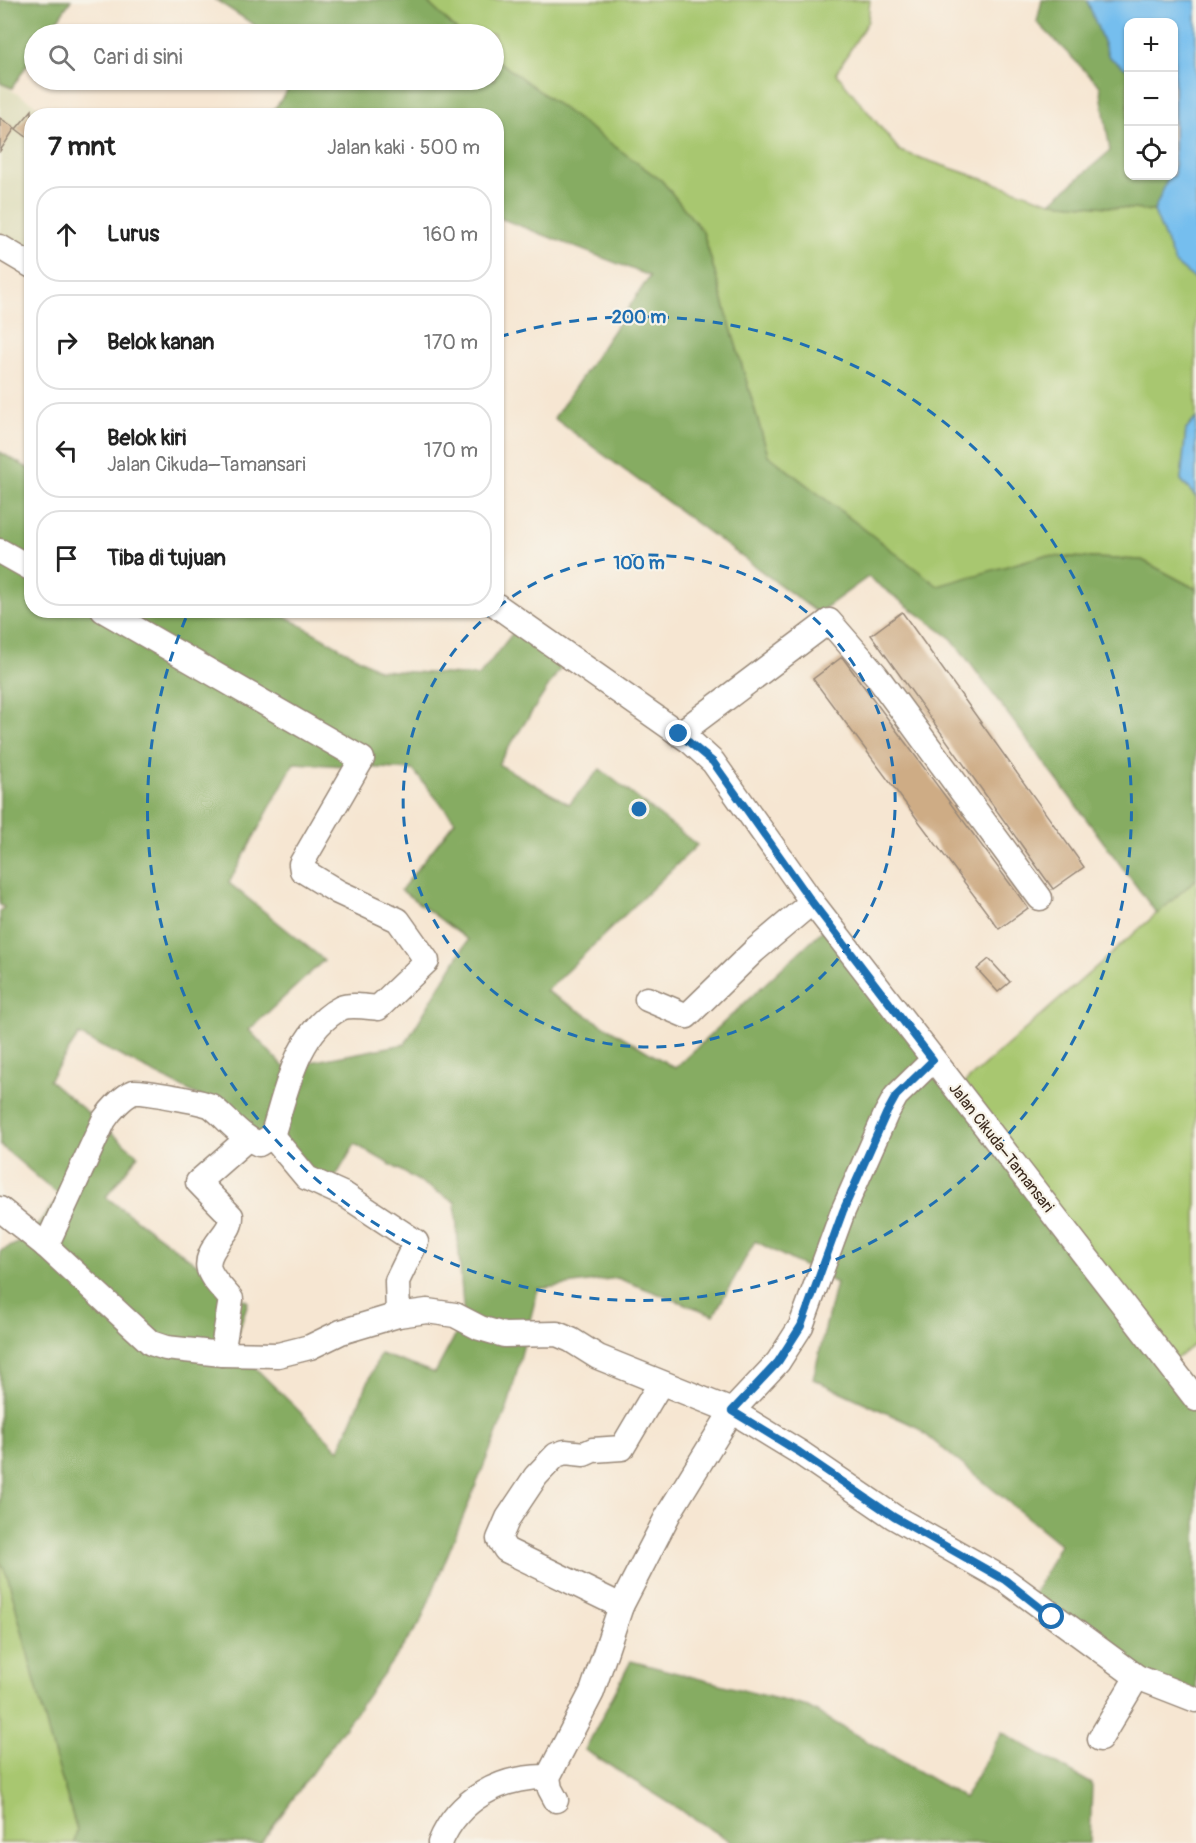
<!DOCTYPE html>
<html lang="id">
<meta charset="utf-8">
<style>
body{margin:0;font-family:Pangolin,sans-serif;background:#f6f6f6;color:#222}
.controls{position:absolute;right:18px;top:18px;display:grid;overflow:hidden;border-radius:12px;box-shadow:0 2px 4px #0004}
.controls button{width:54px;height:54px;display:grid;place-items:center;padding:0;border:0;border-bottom:2px solid #e0e0e0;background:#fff;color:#222;font:30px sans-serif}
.stop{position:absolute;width:18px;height:18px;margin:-14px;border:4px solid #1f6fb2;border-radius:50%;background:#fff}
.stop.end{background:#1f6fb2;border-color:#fff;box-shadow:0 2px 6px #0008}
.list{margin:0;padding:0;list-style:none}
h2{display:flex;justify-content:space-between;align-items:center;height:78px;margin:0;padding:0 24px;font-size:26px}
h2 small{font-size:20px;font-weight:400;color:#767676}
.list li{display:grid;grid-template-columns:39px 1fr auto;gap:18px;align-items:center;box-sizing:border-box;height:96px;margin:0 12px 12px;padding:0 12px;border:2px solid #e0e0e0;border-radius:24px}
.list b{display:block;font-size:22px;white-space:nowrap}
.list p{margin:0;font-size:20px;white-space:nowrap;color:#767676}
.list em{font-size:20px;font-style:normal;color:#767676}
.icon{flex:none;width:33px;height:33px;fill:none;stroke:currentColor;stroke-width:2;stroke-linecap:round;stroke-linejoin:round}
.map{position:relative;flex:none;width:1196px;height:1843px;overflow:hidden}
.search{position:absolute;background:#fff;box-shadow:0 2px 4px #0004;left:24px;top:24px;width:480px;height:66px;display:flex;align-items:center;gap:15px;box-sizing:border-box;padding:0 21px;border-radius:33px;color:#767676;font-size:22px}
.panel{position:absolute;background:#fff;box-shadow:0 2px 4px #0004;left:24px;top:108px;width:480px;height:510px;border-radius:24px}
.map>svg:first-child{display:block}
</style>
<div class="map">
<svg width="1196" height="1843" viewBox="0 0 1196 1843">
<rect width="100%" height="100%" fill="#f7f3e8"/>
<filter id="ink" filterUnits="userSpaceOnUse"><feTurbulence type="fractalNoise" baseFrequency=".0167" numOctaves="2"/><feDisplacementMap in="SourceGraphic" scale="12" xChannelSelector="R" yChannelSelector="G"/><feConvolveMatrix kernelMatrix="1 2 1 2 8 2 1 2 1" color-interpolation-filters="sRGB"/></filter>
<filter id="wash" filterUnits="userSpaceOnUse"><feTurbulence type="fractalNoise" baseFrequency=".008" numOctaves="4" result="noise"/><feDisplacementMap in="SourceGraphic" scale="24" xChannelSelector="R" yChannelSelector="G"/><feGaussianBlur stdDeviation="1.35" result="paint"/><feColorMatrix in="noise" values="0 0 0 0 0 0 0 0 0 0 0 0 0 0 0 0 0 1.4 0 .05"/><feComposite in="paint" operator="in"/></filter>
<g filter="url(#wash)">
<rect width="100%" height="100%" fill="#f6e6d2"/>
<path fill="#deddbb" d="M 0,83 L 52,115 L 32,116 L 31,252 L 0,232 Z"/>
<g fill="#a8c76f" stroke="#727846" stroke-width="1.5">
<path d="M 425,0 L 870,0 L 868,21 L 836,73 L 900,151 L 1051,202 L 1154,211 L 1175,263 L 1196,280 L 1196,418 L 1186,430 L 1181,480 L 1196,497 L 1196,589 L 1142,560 L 1042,556 L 938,587 L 768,455 L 703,232 L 662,181 L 494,58 L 494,34 L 461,34 Z"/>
<path d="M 1196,879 L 1196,1343 L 1172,1362 L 961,1086 Z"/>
<path d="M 0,1562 L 8,1577 L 50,1739 L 77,1830 L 74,1843 L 0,1843 Z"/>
</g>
<g fill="#86ac62" stroke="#606b40" stroke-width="1.5" fill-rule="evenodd">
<path d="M 0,0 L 71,0 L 48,34 L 34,34 L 34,54 L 12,88 L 0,83 Z"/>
<path d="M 216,0 L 425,0 L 461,34 L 268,34 Z"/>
<path d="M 1042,0 L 1087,0 L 1109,57 L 1128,70 L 1128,176 L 1169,176 L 1154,211 L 1051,202 L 1110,151 L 1100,86 L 1037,22 Z"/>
<path d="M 494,58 L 662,181 L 703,232 L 768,455 L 938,586 L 1042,556 L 1142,560 L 1196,589 L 1196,879 L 1157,914 L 952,639 L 868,577 L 818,613 L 554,418 L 650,276 L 497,217 L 496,116 L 270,115 L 295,80 L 494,80 Z"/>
<path d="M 0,452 L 31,470 L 32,610 L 276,611 L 379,670 L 479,676 L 519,625 L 567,658 L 498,764 L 569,804 L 600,769 L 697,845 L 546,991 L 675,1068 L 828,925 L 1196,1394 L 1196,1698 L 1103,1655 L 1032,1598 L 1060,1544 L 915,1426 L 813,1379 L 836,1283 L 755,1241 L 714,1315 L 617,1278 L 538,1289 L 508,1406 L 420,1623 L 261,1843 L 74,1843 L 77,1830 L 50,1739 L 8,1577 L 0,1562 L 0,1251 L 25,1240 L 60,1196 L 0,1145 L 0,912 L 4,907 L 0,905 ZM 294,763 L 413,770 L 455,821 L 401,890 L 468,940 L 405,1044 L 284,1067 L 249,1030 L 324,960 L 229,883 ZM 79,1035 L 239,1116 L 323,1198 L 355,1144 L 455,1202 L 464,1319 L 435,1373 L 380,1354 L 339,1450 L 234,1347 L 248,1302 L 106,1197 L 138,1155 L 49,1080 Z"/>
<path d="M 631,1661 L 808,1707 L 964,1798 L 1002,1732 L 1092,1784 L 1090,1843 L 733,1843 L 585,1750 Z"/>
</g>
<g fill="#75beee" stroke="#587486" stroke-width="1.5">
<path d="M 1087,0 L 1196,0 L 1196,280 L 1175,263 L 1154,211 L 1169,176 L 1174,176 L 1174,22 L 1128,22 L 1128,70 L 1109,57 Z"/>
<path d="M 1196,418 L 1196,497 L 1181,480 L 1186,430 Z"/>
</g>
<g id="blocks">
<g fill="#ceac85">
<path d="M 32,110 L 32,141 L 16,129 Z"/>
<path d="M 0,118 L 15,128 L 0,151 Z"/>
<path d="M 902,612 L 1084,867 L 1053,889 L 871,635 Z"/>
<path d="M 842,657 L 1028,908 L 999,929 L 813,679 Z"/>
<path d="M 989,959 L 1010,982 L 998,992 L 977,969 Z"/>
</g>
</g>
</g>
<g filter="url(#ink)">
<use href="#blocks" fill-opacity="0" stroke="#988878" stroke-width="1.5"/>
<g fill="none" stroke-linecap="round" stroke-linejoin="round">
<defs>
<g id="minor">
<path d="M 0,247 L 32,266"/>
<path d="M 0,551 L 32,569"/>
<path d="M 496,605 L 691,742 L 713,762 L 812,902 L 1196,1399"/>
<path d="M 679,734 L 829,621 L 876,675 L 1040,898"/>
<path d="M 647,999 L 687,1016 L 754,951 L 812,902"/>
<path d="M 272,1136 L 307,1178 L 345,1195 L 416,1242 L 397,1281 L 398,1315"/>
<path d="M 0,1209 L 46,1246 L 151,1343 L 166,1348 L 222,1354 L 278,1355 L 310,1347 L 341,1332 L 398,1315 L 427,1311 L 455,1315 L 480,1328 L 504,1335 L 557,1334 L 571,1340 L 598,1357 L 732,1411 L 799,1452 L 894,1517 L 1005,1580 L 1137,1677 L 1196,1700"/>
<path d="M 46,1246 L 104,1120 C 110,1111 123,1096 134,1092 C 141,1091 206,1102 211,1106 C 228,1119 239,1136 259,1144 L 272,1136 C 286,1093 296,1031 341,1008 C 350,1004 368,1007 378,1008 L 427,961 L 398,920 L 338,892 L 302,870 L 301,864 L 362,759 L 103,610"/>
<path d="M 222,1354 L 231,1299 C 209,1273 198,1268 221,1238 C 227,1230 231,1226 231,1216 L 198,1182 L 247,1139"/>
<path d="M 621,1606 L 506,1550 L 499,1539 L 508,1518 L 536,1476 L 556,1455 L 565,1452 L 584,1454 L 593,1450 L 622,1448 L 660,1384"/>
<path d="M 1100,1739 L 1137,1677"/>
<path d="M 556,1800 L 550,1789 L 548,1777 L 592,1692 L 621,1606 L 669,1513 L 732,1411 L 778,1362 L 801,1326 L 843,1211 L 886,1114 L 896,1096 L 933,1060"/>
<path d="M 440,1843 C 458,1799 501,1776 548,1777"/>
</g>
</defs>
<use href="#minor" stroke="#988878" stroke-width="27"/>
<use href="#minor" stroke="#fff" stroke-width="24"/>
</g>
</g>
<g fill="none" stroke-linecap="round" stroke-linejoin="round" filter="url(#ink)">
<path stroke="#1f6fb2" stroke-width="8" d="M 679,734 L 713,762 L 812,902 L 933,1060 L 896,1096 L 886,1114 L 843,1211 L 801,1326 L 778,1362 L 732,1411 L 799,1452 L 894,1517 L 1005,1580 L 1052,1617"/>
</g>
<g fill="none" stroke="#1f6fb2" stroke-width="3" stroke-dasharray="10 8">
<path d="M498 607A246 246 0 1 1 493 611"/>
<path d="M499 337A492 492 0 1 1 188 613"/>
</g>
<g text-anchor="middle" stroke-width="4.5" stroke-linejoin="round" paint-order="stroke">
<g font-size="16" fill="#3b2a1e" stroke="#f7f3e8">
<text transform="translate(1002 1147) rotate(52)" y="6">Jalan Cikuda–Tamansari</text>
</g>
</g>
<circle cx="639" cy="809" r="9" fill="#1f6fb2" stroke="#f7f3e8" stroke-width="3"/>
<g font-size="18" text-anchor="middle" font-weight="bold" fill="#1f6fb2" stroke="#f7f3e8" stroke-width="4.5" stroke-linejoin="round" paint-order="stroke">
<text x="639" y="323">200 m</text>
<text x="639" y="569">100 m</text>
</g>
</svg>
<div class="controls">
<button>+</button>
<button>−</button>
<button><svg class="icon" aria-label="locate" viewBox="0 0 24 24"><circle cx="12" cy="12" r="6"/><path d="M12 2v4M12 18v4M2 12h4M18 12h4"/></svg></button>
</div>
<div class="stop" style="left:1052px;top:1617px"></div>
<div class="stop end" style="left:679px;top:734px"></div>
<div class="search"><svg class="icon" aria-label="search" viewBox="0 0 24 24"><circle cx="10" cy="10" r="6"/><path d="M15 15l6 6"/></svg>Cari di sini</div>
<section class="panel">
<h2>7 mnt<small>Jalan kaki · 500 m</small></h2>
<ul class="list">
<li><svg class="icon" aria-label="ahead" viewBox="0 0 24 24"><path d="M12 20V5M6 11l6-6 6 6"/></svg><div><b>Lurus</b></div><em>160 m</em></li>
<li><svg class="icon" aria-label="right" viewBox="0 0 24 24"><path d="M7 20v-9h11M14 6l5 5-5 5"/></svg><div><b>Belok kanan</b></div><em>170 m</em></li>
<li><svg class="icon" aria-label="left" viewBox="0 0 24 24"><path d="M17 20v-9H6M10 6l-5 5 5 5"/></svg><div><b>Belok kiri</b><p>Jalan Cikuda–Tamansari</p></div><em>170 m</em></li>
<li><svg class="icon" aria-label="arrive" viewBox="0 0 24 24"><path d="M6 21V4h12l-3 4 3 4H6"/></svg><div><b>Tiba di tujuan</b></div></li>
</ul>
</section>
</div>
